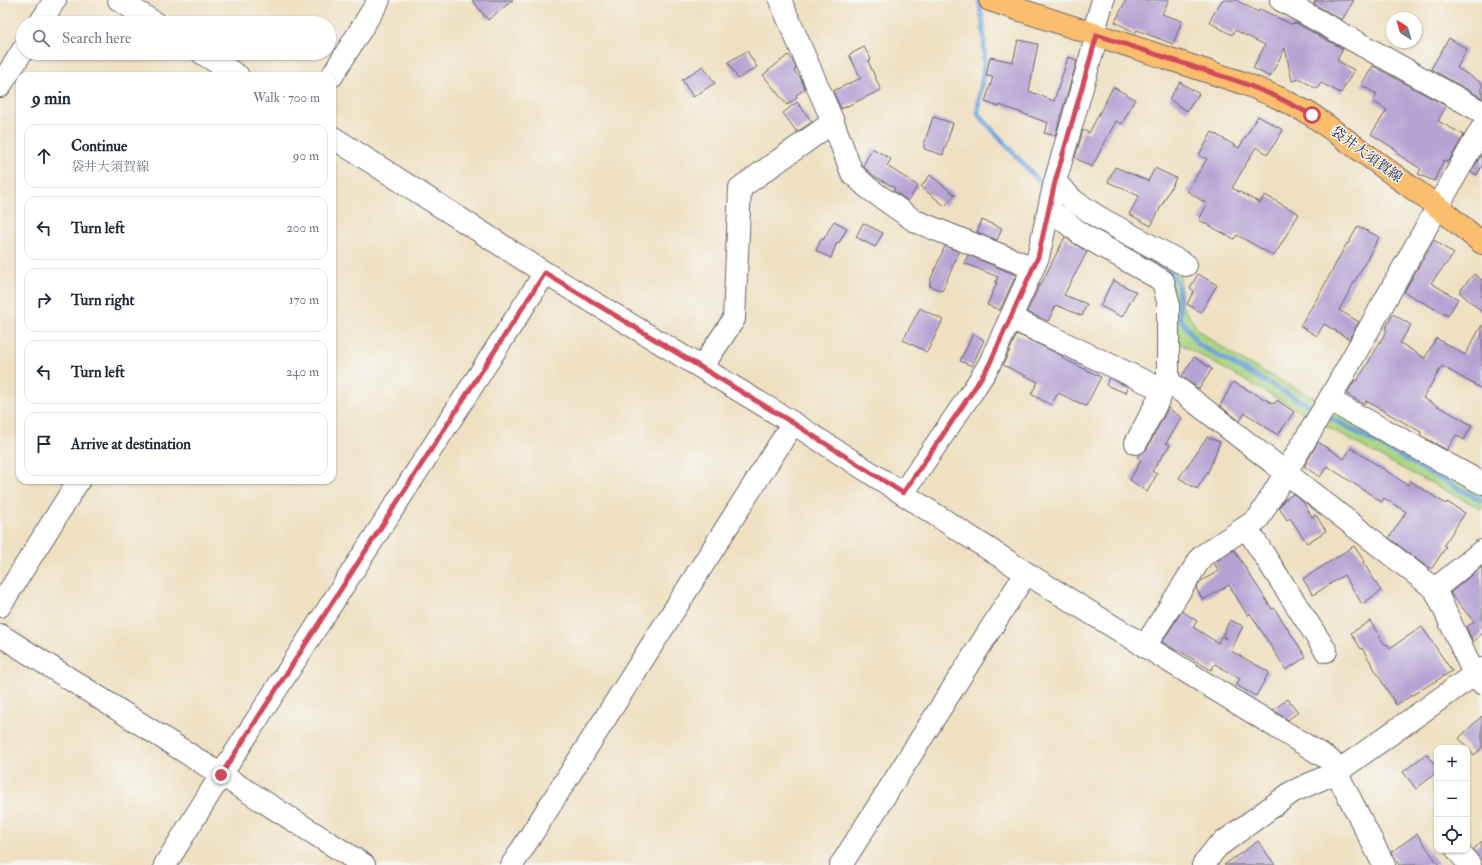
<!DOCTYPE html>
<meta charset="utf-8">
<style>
body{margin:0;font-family:"IM FELL Double Pica","Noto Serif JP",serif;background:#f6f6f7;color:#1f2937}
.controls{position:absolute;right:12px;bottom:12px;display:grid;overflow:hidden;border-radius:8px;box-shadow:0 1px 3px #0004}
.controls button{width:36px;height:36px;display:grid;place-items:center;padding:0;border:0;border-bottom:1px solid #e0e1e3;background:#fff;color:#1f2937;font:20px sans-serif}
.compass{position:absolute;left:1386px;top:12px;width:36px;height:36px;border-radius:50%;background:#fff;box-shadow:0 1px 3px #0004;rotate:323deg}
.stop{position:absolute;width:12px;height:12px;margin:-9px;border:3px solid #d1495b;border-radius:50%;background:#fff}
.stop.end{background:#d1495b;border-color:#fff;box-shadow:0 1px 4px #0008}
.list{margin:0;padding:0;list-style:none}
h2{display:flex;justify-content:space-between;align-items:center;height:52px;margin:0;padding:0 16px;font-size:17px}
h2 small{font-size:13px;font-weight:400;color:#747a83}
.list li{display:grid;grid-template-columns:26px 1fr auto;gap:12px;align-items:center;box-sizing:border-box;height:64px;margin:0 8px 8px;padding:0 8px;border:1px solid #e0e1e3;border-radius:12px}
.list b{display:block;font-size:15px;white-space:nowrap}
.list p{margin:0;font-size:13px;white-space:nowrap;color:#747a83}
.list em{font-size:13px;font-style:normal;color:#747a83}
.icon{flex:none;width:22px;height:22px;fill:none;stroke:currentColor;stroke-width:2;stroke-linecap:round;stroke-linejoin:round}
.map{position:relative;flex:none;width:1482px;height:865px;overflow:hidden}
.search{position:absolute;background:#fff;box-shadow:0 1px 3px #0004;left:16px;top:16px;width:320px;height:44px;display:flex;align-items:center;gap:10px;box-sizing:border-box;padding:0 14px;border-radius:22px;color:#747a83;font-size:15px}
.panel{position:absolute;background:#fff;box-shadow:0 1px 3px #0004;left:16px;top:72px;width:320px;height:412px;border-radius:12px}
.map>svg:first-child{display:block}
</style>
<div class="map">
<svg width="1482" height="865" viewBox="0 0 1482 865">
<rect width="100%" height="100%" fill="#f6f6f2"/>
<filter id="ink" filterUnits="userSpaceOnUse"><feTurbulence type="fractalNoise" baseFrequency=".025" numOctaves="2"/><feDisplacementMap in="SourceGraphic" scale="8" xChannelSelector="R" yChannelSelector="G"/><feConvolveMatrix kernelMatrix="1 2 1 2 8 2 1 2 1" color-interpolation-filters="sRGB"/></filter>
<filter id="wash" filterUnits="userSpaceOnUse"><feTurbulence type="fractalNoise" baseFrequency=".012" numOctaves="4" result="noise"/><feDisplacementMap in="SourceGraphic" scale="16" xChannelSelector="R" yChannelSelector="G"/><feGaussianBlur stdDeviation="0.9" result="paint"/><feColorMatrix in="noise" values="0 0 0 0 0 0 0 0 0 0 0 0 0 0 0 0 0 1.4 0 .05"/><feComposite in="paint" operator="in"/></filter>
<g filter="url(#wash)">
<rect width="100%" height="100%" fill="#eee0c1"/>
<path fill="#a9d581" stroke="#667c5e" d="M 1069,200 L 1180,267 L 1180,277 L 1182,306 L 1198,330 L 1239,359 L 1482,485 L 1482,509 L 1390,462 L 1175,341 L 1167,280 L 1052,212 Z"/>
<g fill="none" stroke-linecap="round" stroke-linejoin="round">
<g stroke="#71a3dc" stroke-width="5">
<path d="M 979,0 C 983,20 985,41 984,62 C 983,79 978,96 978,114 L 1047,190"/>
<path d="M 1136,253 L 1171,271 L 1178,285 L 1180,318 L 1199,345 L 1317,410"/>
<path d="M 1325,415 L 1482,501"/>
</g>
</g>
<g id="blocks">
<g fill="#b5a3d3">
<path d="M 472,0 L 513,0 L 488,20 Z"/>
<path d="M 1126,0 L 1169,0 L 1162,14 L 1182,21 L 1173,44 L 1137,30 L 1136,33 L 1115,22 Z"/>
<path d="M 1222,0 L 1236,0 L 1258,12 L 1260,9 L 1291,24 L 1296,23 L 1343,49 L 1337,60 L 1354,70 L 1341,93 L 1321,83 L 1317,89 L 1300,79 L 1292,81 L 1285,48 L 1270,77 L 1253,68 L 1265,45 L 1235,30 L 1232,35 L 1209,22 Z"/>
<path d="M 1316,0 L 1354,0 L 1342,20 L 1314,4 Z"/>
<path d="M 1449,38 L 1467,49 L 1457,68 L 1482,83 L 1482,98 L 1431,69 Z"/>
<path d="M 1018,40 L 1038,44 L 1029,91 L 1054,101 L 1068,57 L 1077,60 L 1055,136 L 1044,133 L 1048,123 L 1000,105 L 1000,107 L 985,102 L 993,77 L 986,76 L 990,57 L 1013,62 Z"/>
<path d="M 864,47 L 871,59 L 868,61 L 881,90 L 841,109 L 833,91 L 861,78 L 849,55 Z"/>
<path d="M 747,51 L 757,67 L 738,79 L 728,62 Z"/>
<path d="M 788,55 L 793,61 L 796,69 L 794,71 L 801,79 L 805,89 L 796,95 L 797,98 L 787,105 L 763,75 Z"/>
<path d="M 703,66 L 715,83 L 693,97 L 682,80 Z"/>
<path d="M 1373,66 L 1446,106 L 1438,121 L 1464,135 L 1449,161 L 1448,160 L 1447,162 L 1444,160 L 1434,181 L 1418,174 L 1421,169 L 1396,153 L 1398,151 L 1371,134 L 1387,110 L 1373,101 L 1377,94 L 1361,85 Z"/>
<path d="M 1180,82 L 1199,94 L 1187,111 L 1169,99 Z"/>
<path d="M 1113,87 L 1135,99 L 1122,124 L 1116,121 L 1092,167 L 1075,158 L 1083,130 L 1089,133 Z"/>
<path d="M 797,102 L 812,122 L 797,132 L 783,113 Z"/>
<path d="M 1258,116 L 1283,130 L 1268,154 L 1256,147 L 1232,188 L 1260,203 L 1265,195 L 1299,214 L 1274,256 L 1237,235 L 1234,239 L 1199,220 L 1207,204 L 1187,191 L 1207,159 L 1199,155 L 1212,132 L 1239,148 Z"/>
<path d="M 933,117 L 953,123 L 943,155 L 924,149 L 924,144 Z"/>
<path d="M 872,148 L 891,159 L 887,166 L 918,186 L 908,201 L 893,190 L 895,188 L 874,176 L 863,166 Z"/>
<path d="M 1482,154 L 1482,166 L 1477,175 L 1471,172 Z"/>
<path d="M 1115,167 L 1148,181 L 1155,168 L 1176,178 L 1151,226 L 1129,214 L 1139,196 L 1108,182 Z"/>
<path d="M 930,175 L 955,195 L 945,206 L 921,187 Z"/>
<path d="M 982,220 L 1002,228 L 997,240 L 977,232 Z"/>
<path d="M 834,221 L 847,228 L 839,243 L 837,242 L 831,258 L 816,251 L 821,239 L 823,240 Z"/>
<path d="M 863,223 L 883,233 L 875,247 L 856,237 Z"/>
<path d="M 1358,226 L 1379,237 L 1339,310 L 1359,322 L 1349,339 L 1324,324 L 1317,336 L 1300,326 L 1319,295 L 1347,243 L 1348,244 Z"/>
<path d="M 1065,237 L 1087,252 L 1064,295 L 1087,304 L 1082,316 L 1056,305 L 1048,321 L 1027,312 L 1040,284 L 1041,284 Z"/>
<path d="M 1434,240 L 1454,254 L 1431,283 L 1458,299 L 1448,316 L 1404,292 Z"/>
<path d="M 945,246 L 959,252 L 942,291 L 930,286 L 930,281 Z"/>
<path d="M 968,255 L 1016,275 L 1000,310 L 987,305 L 997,283 L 995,283 L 998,277 L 964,263 Z"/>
<path d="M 1198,274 L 1217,285 L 1201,312 L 1187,304 L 1194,291 L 1190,288 Z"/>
<path d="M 1474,274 L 1482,280 L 1482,312 L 1459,292 Z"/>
<path d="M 1113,280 L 1136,292 L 1122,317 L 1100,306 Z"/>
<path d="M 920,308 L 943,320 L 927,352 L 903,340 Z"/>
<path d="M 1393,314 L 1411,325 L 1400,343 L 1425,358 L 1436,338 L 1465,355 L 1482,325 L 1482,389 L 1442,366 L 1423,398 L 1472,425 L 1464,440 L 1456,435 L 1447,450 L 1420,435 L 1421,432 L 1366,401 L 1364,404 L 1347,394 L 1355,380 L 1357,381 L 1368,363 L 1387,330 L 1385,329 Z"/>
<path d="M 973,334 L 984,340 L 972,366 L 960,361 Z"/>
<path d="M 1017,334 L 1063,356 L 1062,358 L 1101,377 L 1086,406 L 1058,393 L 1051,405 L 1031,394 L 1038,382 L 1003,365 Z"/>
<path d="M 1194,357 L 1212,369 L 1199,389 L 1182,376 Z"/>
<path d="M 1109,378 L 1128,387 L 1126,393 L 1106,385 Z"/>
<path d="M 1233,382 L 1274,404 L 1277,400 L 1294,412 L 1278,435 L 1245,413 L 1240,421 L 1220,406 Z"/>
<path d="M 1168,408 L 1182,418 L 1166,443 L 1170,445 L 1152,471 L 1157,474 L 1147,492 L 1130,480 L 1141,460 L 1137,457 L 1147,449 Z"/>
<path d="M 1207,437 L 1220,442 L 1209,470 L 1197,489 L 1179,478 Z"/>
<path d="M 1318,442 L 1344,459 L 1351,448 L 1408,485 L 1410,481 L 1446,504 L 1447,502 L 1465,513 L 1444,545 L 1446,547 L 1432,568 L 1428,568 L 1389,538 L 1406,512 L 1384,498 L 1382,502 L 1327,466 L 1320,477 L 1305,467 L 1305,465 Z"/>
<path d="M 1293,494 L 1303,502 L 1312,517 L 1316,515 L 1326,531 L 1307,543 L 1290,518 L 1287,520 L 1279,508 L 1284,500 Z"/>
<path d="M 1354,546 L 1364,561 L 1363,562 L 1381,591 L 1362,604 L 1344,575 L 1313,595 L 1303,579 Z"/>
<path d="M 1234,550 L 1272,609 L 1274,608 L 1306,657 L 1286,670 L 1250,613 L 1248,616 L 1229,585 L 1203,600 L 1196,589 L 1201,581 L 1219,571 L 1214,563 Z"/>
<path d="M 1482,567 L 1482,634 L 1473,642 L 1466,627 L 1474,622 L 1450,593 Z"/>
<path d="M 1182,611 L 1197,621 L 1193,627 L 1218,643 L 1221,636 L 1226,639 L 1223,634 L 1230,620 L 1243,626 L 1231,651 L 1269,672 L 1256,696 L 1236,685 L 1240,679 L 1215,664 L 1211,670 L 1178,650 L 1177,651 L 1162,642 Z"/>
<path d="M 1370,621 L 1383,642 L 1386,645 L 1387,644 L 1390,648 L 1422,627 L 1452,671 L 1396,705 L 1362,648 L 1361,649 L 1351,633 Z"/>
<path d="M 1288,699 L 1298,712 L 1288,720 L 1273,710 Z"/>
<path d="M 1482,716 L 1482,748 L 1474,755 L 1459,738 Z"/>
<path d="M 1426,754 L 1437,768 L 1437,772 L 1416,789 L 1403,772 Z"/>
<path d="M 1417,834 L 1439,865 L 1399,865 L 1391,852 Z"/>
<path d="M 1258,841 L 1275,865 L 1224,865 Z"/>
<path d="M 1482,841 L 1482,862 L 1473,850 Z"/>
</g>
</g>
</g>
<g filter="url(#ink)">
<use href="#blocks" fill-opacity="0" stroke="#69646a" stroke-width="1"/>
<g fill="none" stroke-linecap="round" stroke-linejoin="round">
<defs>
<g id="minor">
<path d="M 119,0 L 155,23"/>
<path d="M 780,0 L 833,122 L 852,173 L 868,188 L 915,221 L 1033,268"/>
<path d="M 1281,0 L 1482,112"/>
<path d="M 40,23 L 55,0"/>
<path d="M 1093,34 L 1103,0"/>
<path d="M 202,53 L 238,76"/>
<path d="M 332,76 L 379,0"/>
<path d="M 0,86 L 23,50"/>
<path d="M 332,137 L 545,273 L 793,423 L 1026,573 L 1330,760 L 1384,865"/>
<path d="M 1055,182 L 1074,201 L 1098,217 L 1186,265"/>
<path d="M 1049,209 L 1081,234 L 1163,281 L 1168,302 L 1168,381"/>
<path d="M 1011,318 L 1163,390"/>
<path d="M 702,367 L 734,319 L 740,188 L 833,122"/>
<path d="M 1329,400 L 1482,483"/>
<path d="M 1136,443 L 1168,381 L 1435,589 L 1474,674 L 1482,683"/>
<path d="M 903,493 L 972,392 L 989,365 L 1038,257 L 1055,182 L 1097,35"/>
<path d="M 1246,527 L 1326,651"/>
<path d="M 1435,589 L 1482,551"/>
<path d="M 0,606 L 79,480"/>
<path d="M 0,635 L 364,865"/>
<path d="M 1145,646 L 1202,556 L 1258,519 L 1329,400 L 1482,128"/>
<path d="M 1457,850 L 1470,865"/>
<path d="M 165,865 L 221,775 L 545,273"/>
<path d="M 512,865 L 793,423"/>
<path d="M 841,865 L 1026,573"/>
<path d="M 1203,865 L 1217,847 L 1292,792 L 1337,772 L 1482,669"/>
</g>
<path id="major" d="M 990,0 L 1243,83 L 1277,97 L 1312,115 L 1438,207 L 1482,243"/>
</defs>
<use href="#minor" stroke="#69646a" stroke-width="24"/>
<use href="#major" stroke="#69646a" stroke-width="24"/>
<use href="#minor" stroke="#fff" stroke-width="22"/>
<use href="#major" stroke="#fbbe6e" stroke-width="22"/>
</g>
</g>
<g fill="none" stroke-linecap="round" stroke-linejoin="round" filter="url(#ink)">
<path stroke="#d1495b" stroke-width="5" d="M 221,775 L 545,273 L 793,423 L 903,493 L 972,392 L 989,365 L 1038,257 L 1055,182 L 1097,35 L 1243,83 L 1277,97 L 1312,115"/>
</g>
<g text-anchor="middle" stroke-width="3" stroke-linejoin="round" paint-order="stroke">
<g font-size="14" fill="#22223b" stroke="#f6f6f2">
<text transform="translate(1367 154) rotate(36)" y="5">袋井大須賀線</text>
</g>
</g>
</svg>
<div class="controls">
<button>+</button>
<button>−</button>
<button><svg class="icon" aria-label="locate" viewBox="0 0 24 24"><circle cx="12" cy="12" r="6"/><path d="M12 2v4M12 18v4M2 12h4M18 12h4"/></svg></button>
</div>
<svg class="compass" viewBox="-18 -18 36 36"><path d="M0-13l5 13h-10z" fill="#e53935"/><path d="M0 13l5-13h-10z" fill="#747a83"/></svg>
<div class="stop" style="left:1312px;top:115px"></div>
<div class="stop end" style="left:221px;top:775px"></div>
<div class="search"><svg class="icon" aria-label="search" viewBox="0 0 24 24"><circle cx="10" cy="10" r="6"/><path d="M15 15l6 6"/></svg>Search here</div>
<section class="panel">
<h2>9 min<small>Walk · 700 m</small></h2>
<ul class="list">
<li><svg class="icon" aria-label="ahead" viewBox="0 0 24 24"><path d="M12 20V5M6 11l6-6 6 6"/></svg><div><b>Continue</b><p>袋井大須賀線</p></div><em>90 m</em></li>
<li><svg class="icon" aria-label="left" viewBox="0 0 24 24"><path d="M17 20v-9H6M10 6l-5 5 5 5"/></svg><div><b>Turn left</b></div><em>200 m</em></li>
<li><svg class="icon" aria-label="right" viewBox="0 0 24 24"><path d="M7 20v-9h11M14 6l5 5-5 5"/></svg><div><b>Turn right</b></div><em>170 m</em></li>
<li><svg class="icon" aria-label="left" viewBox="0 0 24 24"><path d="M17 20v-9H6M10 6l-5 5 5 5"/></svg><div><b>Turn left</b></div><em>240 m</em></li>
<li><svg class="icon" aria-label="arrive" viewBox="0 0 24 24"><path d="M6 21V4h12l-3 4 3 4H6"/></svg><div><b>Arrive at destination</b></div></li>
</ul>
</section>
</div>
